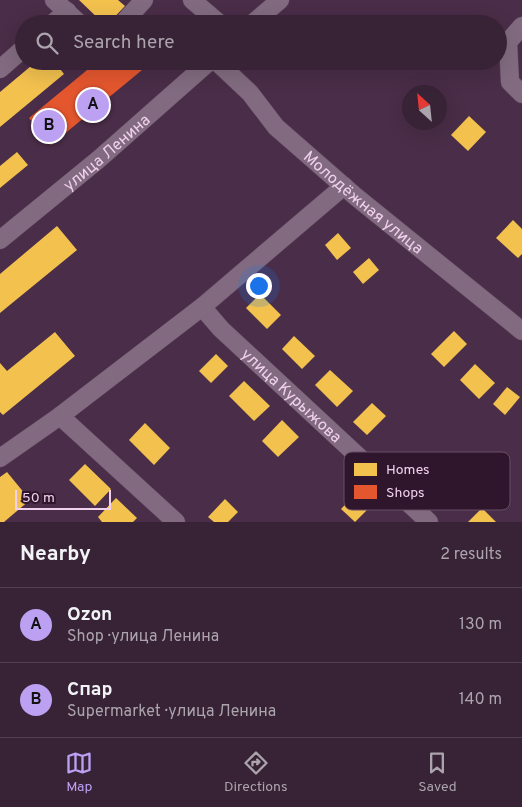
<!DOCTYPE html>
<meta charset="utf-8">
<style>
body{margin:0;font-family:Overpass,sans-serif;background:#3f2a3e;color:#f1f3f6}
.compass{position:absolute;left:402px;top:85px;width:45px;height:45px;border-radius:50%;background:#382236;box-shadow:0 5px 20px #0002;rotate:333deg}
.scale{position:absolute;left:15px;bottom:12px;width:96px;box-sizing:border-box;padding-left:5px;border:2px solid #f2d1ee;border-top:0;font-size:14px;line-height:18px;white-space:nowrap;color:#f2d1ee;-webkit-text-stroke:4px #2f162c;paint-order:stroke}
.you{position:absolute;left:258px;top:285px;width:18px;height:18px;margin:-12px;border:4px solid #fff;border-radius:50%;background:#1a73e8;box-shadow:0 0 0 8px #1a73e833}
.badge{display:grid;place-items:center;width:32px;height:32px;border-radius:50%;background:#bca0f2;color:#111;font-size:16px;font-weight:700}
.pin{position:absolute;translate:-50% -50%;border:2px solid #fff;box-shadow:0 1px 5px #0006}
.list{margin:0;padding:0;list-style:none}
h2{display:flex;justify-content:space-between;align-items:center;height:65px;margin:0;padding:0 20px;font-size:21px}
h2 small{font-size:16px;font-weight:400;color:#aba4ad}
.list li{display:grid;grid-template-columns:32px 1fr auto;gap:15px;align-items:center;box-sizing:border-box;height:75px;padding:0 20px;border-top:1px solid #523f51}
.list b{display:block;font-size:19px;white-space:nowrap}
.list p{margin:0;font-size:16px;white-space:nowrap;color:#aba4ad}
.list em{font-size:16px;font-style:normal;color:#aba4ad}
.icon{flex:none;width:28px;height:28px;fill:none;stroke:currentColor;stroke-width:2;stroke-linecap:round;stroke-linejoin:round}
.map{position:relative;flex:none;width:522px;height:522px;overflow:hidden}
.search{position:absolute;background:#382236;box-shadow:0 5px 20px #0002;left:15px;right:15px;top:15px;height:55px;display:flex;align-items:center;gap:12px;box-sizing:border-box;padding:0 18px;border-radius:28px;color:#aba4ad;font-size:19px}
.sheet{height:215px;background:#382236}
nav{display:flex;justify-content:space-around;align-items:center;box-sizing:border-box;height:70px;border-top:1px solid #523f51;background:#382236;font-size:14px;color:#aba4ad}
nav a{display:grid;justify-items:center;gap:2px}
nav .on{color:#bca0f2}
.map>svg:first-child{display:block}
</style>
<div class="map">
<svg width="522" height="522" viewBox="0 0 522 522">
<rect width="100%" height="100%" fill="#4a2d48"/>
<g fill="#f2c14e">
<path d="M 79,0 L 118,0 L 125,6 L 108,24 L 104,24 Z"/>
<path d="M 37,61 L 54,61 L 64,74 L 0,127 L 0,92 Z"/>
<path d="M 469,116 L 486,132 L 468,151 L 451,135 Z"/>
<path d="M 17,152 L 28,165 L 0,188 L 0,166 Z"/>
<path d="M 513,220 L 522,229 L 522,254 L 518,258 L 496,238 Z"/>
<path d="M 57,226 L 77,250 L 0,313 L 0,274 Z"/>
<path d="M 338,233 L 351,248 L 337,260 L 325,245 Z"/>
<path d="M 369,258 L 379,270 L 363,284 L 353,272 Z"/>
<path d="M 260,294 L 281,315 L 267,329 L 246,308 Z"/>
<path d="M 454,331 L 467,344 L 444,367 L 431,354 Z"/>
<path d="M 55,332 L 75,356 L 3,415 L 0,412 L 0,363 L 7,371 Z"/>
<path d="M 294,336 L 315,356 L 302,369 L 282,349 Z"/>
<path d="M 216,354 L 228,366 L 211,383 L 199,371 Z"/>
<path d="M 475,364 L 495,383 L 479,399 L 460,380 Z"/>
<path d="M 330,370 L 353,391 L 337,407 L 315,385 Z"/>
<path d="M 244,381 L 270,406 L 254,421 L 229,396 Z"/>
<path d="M 507,387 L 520,397 L 505,415 L 493,404 Z"/>
<path d="M 372,403 L 386,416 L 367,435 L 353,422 Z"/>
<path d="M 282,420 L 299,437 L 278,457 L 262,441 Z"/>
<path d="M 145,423 L 170,448 L 154,465 L 129,440 Z"/>
<path d="M 85,464 L 111,489 L 95,506 L 69,480 Z"/>
<path d="M 7,472 L 30,500 L 4,522 L 0,522 L 0,477 Z"/>
<path d="M 357,492 L 371,506 L 355,522 L 341,509 Z"/>
<path d="M 116,498 L 137,518 L 133,522 L 102,522 L 98,517 Z"/>
<path d="M 225,499 L 238,512 L 228,522 L 214,522 L 208,517 Z"/>
<path d="M 482,508 L 496,522 L 468,522 Z"/>
</g>
<path fill="#e4572e" d="M 98,61 L 153,61 L 51,145 L 29,118 Z"/>
<g fill="none" stroke-linecap="round" stroke-linejoin="round">
<defs>
<g id="minor">
<path d="M 54,0 L 80,24"/>
<path d="M 192,0 L 220,24"/>
<path d="M 52,24 L 67,11"/>
<path d="M 122,24 L 144,0"/>
<path d="M 252,24 L 280,0"/>
<path d="M 522,26 L 508,42 L 510,82 L 522,94"/>
<path id="s1" d="M 216,61 L 250,93 L 276,127 L 355,196 L 522,331"/>
<path d="M 0,69 L 24,48"/>
<path id="s2" d="M 0,240 L 99,159 L 210,61"/>
<path id="s3" d="M 202,307 L 221,329 L 429,522"/>
<path d="M 60,416 L 176,522"/>
<path d="M 0,458 L 60,416 L 202,307 L 344,186"/>
</g>
</defs>
<use href="#minor" stroke="#644a62" stroke-width="19"/>
<use href="#minor" stroke="#826b80" stroke-width="18"/>
</g>
<g text-anchor="middle" stroke-width="5" stroke-linejoin="round" paint-order="stroke">
<g font-size="16" fill="#f2d1ee" stroke="#2f162c">
<text dy="6" stroke="none"><textPath href="#s2" startOffset="138">улица Ленина</textPath></text>
<text dy="6" stroke="none"><textPath href="#s1" startOffset="205">Молодёжная улица</textPath></text>
<text dy="6" stroke="none"><textPath href="#s3" startOffset="126">улица Курыжова</textPath></text>
</g>
</g>
<rect x="344" y="452" width="166" height="58" rx="8" fill="#2f162c" stroke="#6a4e66" stroke-width="1"/>
<rect x="354" y="463" width="23" height="13" fill="#f2c14e"/>
<rect x="354" y="485" width="23" height="14" fill="#e4572e"/>
<g font-size="14" fill="#f2d1ee">
<text x="386" y="474">Homes</text>
<text x="386" y="497">Shops</text>
</g>
</svg>
<svg class="compass" viewBox="-18 -18 36 36"><path d="M0-13l5 13h-10z" fill="#e53935"/><path d="M0 13l5-13h-10z" fill="#aba4ad"/></svg>
<div class="scale">50 m</div>
<div class="you"></div>
<div class="pin badge" style="left:93px;top:105px">A</div>
<div class="pin badge" style="left:49px;top:126px">B</div>
<div class="search"><svg class="icon" aria-label="search" viewBox="0 0 24 24"><circle cx="10" cy="10" r="6"/><path d="M15 15l6 6"/></svg>Search here</div>
</div>
<section class="sheet">
<h2>Nearby<small>2 results</small></h2>
<ul class="list">
<li><span class="badge">A</span><div><b>Ozon</b><p>Shop · улица Ленина</p></div><em>130 m</em></li>
<li><span class="badge">B</span><div><b>Спар</b><p>Supermarket · улица Ленина</p></div><em>140 m</em></li>
</ul>
</section>
<nav>
<a class="on"><svg class="icon" aria-label="map" viewBox="0 0 24 24"><path d="M3 6l6-2 6 2 6-2v14l-6 2-6-2-6 2zM9 4v14M15 6v14"/></svg>Map</a>
<a><svg class="icon" aria-label="directions" viewBox="0 0 24 24"><path d="M12 3l9 9-9 9-9-9zM9 14v-3h6M13 9l2 2-2 2"/></svg>Directions</a>
<a><svg class="icon" aria-label="saved" viewBox="0 0 24 24"><path d="M7 4h10v16l-5-4-5 4z"/></svg>Saved</a>
</nav>
